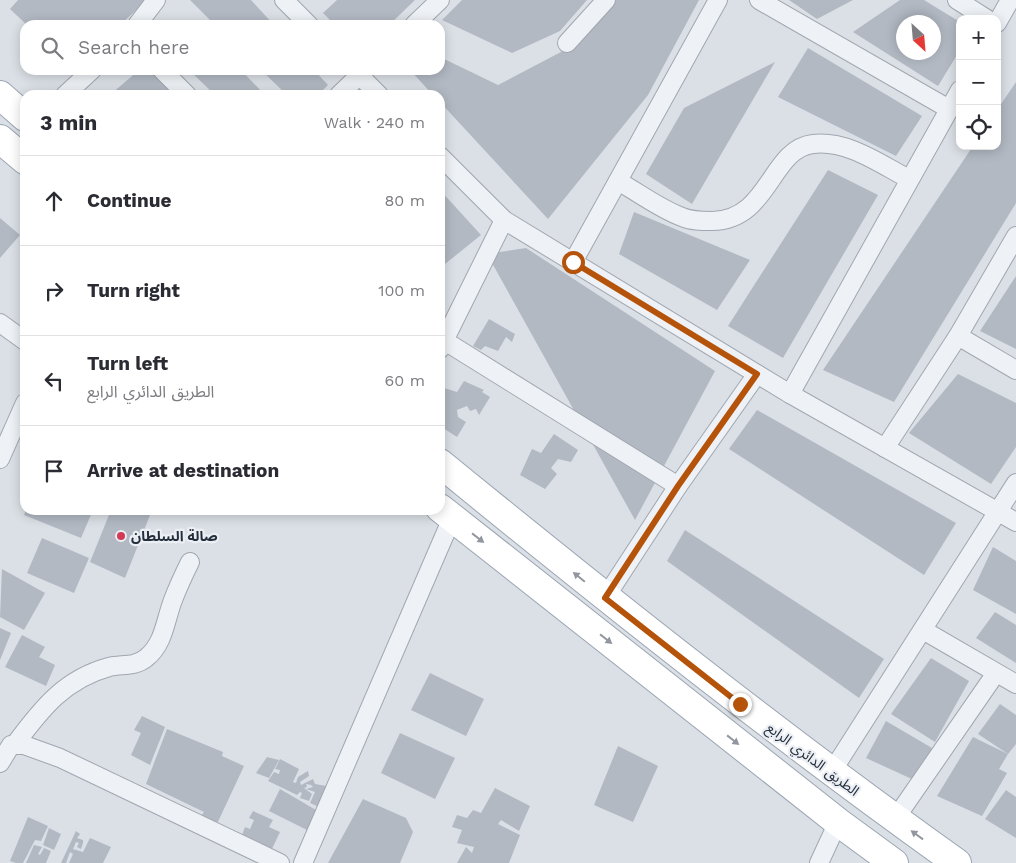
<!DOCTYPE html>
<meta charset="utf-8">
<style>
body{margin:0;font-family:"Work Sans","Noto Sans Arabic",sans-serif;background:#f2f2f3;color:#2b2b33}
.controls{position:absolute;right:15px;top:15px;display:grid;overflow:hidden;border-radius:10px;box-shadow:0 2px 12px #0003}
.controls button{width:45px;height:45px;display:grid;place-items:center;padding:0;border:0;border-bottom:1px solid #e1e1e2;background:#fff;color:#2b2b33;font:25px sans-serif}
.compass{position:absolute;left:896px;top:15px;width:45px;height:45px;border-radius:50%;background:#fff;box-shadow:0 2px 12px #0003;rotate:154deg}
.stop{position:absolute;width:15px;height:15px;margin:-11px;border:4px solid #b45309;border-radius:50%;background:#fff}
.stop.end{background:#b45309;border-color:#fff;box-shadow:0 1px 5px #0008}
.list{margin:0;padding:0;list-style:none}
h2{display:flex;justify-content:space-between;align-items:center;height:65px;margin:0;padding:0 20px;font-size:21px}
h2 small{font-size:16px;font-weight:400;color:#7c7c81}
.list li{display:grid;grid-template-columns:32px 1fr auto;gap:15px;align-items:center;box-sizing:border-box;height:90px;padding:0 20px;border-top:1px solid #e1e1e2}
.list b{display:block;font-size:19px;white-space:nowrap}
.list p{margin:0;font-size:16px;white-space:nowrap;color:#7c7c81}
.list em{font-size:16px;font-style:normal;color:#7c7c81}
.icon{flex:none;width:28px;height:28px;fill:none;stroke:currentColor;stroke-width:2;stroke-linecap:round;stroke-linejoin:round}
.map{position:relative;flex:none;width:1016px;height:863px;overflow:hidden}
.search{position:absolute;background:#fff;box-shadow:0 2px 12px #0003;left:20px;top:20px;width:425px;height:55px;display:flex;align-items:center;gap:12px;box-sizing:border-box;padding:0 18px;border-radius:15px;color:#7c7c81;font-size:19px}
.panel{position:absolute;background:#fff;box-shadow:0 2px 12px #0003;left:20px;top:90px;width:425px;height:425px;border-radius:15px}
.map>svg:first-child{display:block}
</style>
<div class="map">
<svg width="1016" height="863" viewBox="0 0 1016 863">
<rect width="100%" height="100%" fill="#dbe0e6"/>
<g fill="#b2b9c3" fill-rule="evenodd">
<path d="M 18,0 L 147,0 L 120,25 L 27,25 L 10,9 Z"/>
<path d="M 190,0 L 251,0 L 274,25 L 215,25 Z"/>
<path d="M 337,0 L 415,0 L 389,25 L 335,25 L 323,13 Z"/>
<path d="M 462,0 L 587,0 L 560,31 L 512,53 L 442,20 Z"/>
<path d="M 616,0 L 699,0 L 648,95 L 548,219 L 440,102 L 440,95 L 433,95 L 410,70 L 440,70 L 440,57 L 498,85 L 580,42 Z"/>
<path d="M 789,0 L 853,0 L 817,19 Z"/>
<path d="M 900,0 L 924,0 L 960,22 L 960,50 L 938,86 L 853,32 ZM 904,22 L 934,22 L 934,52 L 904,52 Z"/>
<path d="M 808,48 L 922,116 L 896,156 L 778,97 Z"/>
<path d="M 775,62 L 692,204 L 646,174 L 684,108 Z"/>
<path d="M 139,70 L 162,70 L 187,95 L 110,95 Z"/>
<path d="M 189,70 L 241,70 L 265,95 L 215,95 Z"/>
<path d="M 261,70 L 314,70 L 328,85 L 318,95 L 287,95 Z"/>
<path d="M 1016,82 L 1016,203 L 894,402 L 823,370 L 973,146 L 997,146 L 997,110 Z"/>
<path d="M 828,170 L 878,195 L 783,358 L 728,326 Z"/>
<path d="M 440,190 L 481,235 L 445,264 L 440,258 Z"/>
<path d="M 634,212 L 750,260 L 717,310 L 619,254 Z"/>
<path d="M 0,218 L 20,235 L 0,258 Z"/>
<path d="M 526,248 L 715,371 L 635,520 L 487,254 Z"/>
<path d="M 1016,276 L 1016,349 L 980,331 Z"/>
<path d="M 489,319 L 515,334 L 512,342 L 506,337 L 498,351 L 485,346 L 481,350 L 473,346 Z"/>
<path d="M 958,374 L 1016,403 L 1016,447 L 991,484 L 909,433 Z"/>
<path d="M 464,381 L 484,390 L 482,392 L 490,397 L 479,415 L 476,409 L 470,411 L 467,406 L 457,410 L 458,417 L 466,422 L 457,437 L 440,426 L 440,394 L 444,388 L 457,392 Z"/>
<path d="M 757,410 L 956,523 L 924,575 L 729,449 Z"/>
<path d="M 554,434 L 578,450 L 571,462 L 558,459 L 551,468 L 557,474 L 545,489 L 520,475 L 532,449 L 541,453 Z"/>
<path d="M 26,510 L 93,510 L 81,538 L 24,515 Z"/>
<path d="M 111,510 L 152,510 L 125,578 L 90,562 Z"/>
<path d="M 685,530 L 884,659 L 859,698 L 667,561 Z"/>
<path d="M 42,538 L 89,558 L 74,593 L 27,573 Z"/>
<path d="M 993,547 L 1016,561 L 1016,614 L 973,590 Z"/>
<path d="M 2,569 L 45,593 L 24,630 L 0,617 Z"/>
<path d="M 995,612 L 1016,625 L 1016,663 L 976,638 Z"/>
<path d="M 0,628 L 11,633 L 0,660 Z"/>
<path d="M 22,635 L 45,647 L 39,657 L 55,665 L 46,686 L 5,667 Z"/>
<path d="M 931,658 L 969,681 L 935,742 L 891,714 Z"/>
<path d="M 430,673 L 484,699 L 466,736 L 411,710 Z"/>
<path d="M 1000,704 L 1016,715 L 1016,744 L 1008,754 L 978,734 Z"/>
<path d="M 142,716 L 165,727 L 150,765 L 131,755 L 141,733 L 134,730 Z"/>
<path d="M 886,721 L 932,748 L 914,780 L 866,758 Z"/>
<path d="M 167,729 L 223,752 L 222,756 L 244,766 L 216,826 L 199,819 L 204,812 L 146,784 Z"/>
<path d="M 400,733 L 455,758 L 435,799 L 381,773 Z"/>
<path d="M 973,737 L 1008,754 L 999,769 L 1007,773 L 982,816 L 937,796 Z"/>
<path d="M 618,746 L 658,766 L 633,822 L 594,805 Z"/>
<path d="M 267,757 L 279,760 L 269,778 L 256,773 Z"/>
<path d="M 280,759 L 299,769 L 293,782 L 296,783 L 298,777 L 308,771 L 309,776 L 300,782 L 301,785 L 313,779 L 315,784 L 326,786 L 319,807 L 310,803 L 315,792 L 306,789 L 313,787 L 311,785 L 306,784 L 307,787 L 304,788 L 312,794 L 309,801 L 300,798 L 302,793 L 300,792 L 297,795 L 268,781 L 274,772 L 279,774 L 280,770 L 275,769 Z"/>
<path d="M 495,788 L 530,806 L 519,831 L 501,820 L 498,824 L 520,835 L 509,863 L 457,863 L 466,847 L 472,853 L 474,847 L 457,843 L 462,830 L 452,827 L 457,815 L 467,818 L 473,810 L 481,813 Z"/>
<path d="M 280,789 L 316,810 L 307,830 L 269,811 Z"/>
<path d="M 1006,790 L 1016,797 L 1016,838 L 985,819 Z"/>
<path d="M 363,799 L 406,818 L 413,832 L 400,863 L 328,863 Z"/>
<path d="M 253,811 L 273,820 L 269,827 L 280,832 L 270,853 L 241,838 L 245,827 L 250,829 L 254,820 L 249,818 Z"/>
<path d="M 28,817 L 48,826 L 41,841 L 35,840 L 23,863 L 16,863 L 10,861 Z"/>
<path d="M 49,828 L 61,834 L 54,850 L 43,845 Z"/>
<path d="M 76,831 L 80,834 L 77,838 L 83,840 L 83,843 L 81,849 L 77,847 L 79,843 L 76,842 L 73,849 L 83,852 L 90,838 L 111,847 L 103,863 L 69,863 L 73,854 L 70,852 L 66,863 L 61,863 Z"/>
<path d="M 34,845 L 42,847 L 38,854 L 40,855 L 44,848 L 51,851 L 46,863 L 26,863 Z"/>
</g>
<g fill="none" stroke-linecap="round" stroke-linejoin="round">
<defs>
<g id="street">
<path d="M 284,0 L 309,25"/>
<path d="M 759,0 L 949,109"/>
<path d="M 957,0 L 987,19"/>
<path d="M 997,23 L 1010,0"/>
<path d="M 137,25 L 156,0"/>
<path d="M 414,25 L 440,0"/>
<path d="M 567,43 L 606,0"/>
<path d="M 162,70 L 187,95"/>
<path d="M 354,70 L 379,95"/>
<path d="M 65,95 L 92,70"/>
<path d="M 339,95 L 365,70"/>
<path d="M 440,156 L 504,220 L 790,394 L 1016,522"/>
<path d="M 618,181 C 639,193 660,209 682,217 C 691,221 702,221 712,221 C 770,220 770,149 813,144 C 848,140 880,164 909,179"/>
<path d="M 573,262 L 718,0"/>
<path d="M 0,323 L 25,341"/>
<path d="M 958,336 L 1016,370"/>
<path d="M 440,338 L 678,486"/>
<path d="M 440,349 L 504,220"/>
<path d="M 790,394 L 960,90"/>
<path d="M 885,448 L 958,336 L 1016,236"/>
<path d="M 0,459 L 25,403"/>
<path d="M 605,598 L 678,486 L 757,374"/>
<path d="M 923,630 L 1016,684"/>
<path d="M 16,743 C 42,708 65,679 109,667 C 122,664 135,667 146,658 C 164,644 165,621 173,600 C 178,587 184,574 190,562"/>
<path d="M 0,763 L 11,745 L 24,745 L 60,758 L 280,863"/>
<path d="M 831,773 L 1016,483"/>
<path d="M 895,819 L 996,673"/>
<path d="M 303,863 L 452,518"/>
<path d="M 819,863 L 838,822"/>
</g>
<g id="primary">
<path d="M 0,95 L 25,117"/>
<path d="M 0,139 L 25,160"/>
<path d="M 440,463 C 609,601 779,736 957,863"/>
<path d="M 440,508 L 838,822 L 894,863"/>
</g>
</defs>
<use href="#street" stroke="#a1a7b0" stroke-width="20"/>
<use href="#primary" stroke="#9aa5b2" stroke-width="30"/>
<use href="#street" stroke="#eef1f5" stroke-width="18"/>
<use href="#primary" stroke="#fff" stroke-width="28"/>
</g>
<defs><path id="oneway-solid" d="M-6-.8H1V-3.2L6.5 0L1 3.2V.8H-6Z" transform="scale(1.25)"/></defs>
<g fill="#92969e">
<use href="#oneway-solid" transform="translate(478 538) rotate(38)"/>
<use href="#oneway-solid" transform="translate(579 577) rotate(-141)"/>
<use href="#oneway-solid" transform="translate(606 639) rotate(38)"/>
<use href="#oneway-solid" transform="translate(733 740) rotate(38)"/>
<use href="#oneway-solid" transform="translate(917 835) rotate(-144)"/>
</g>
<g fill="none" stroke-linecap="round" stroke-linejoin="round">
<path stroke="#b45309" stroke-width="6" d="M 573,262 L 757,374 L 678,486 L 605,598 L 740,704"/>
</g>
<circle fill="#d23a56" stroke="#ebeff4" stroke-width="2" cx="121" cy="536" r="5"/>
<g text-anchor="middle" stroke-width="4.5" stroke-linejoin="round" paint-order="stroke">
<g font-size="14" font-weight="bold" fill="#252e3d" stroke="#ebeff4" text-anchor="start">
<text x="131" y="541">صالة السلطان</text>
</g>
<g font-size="14" fill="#252e3d" stroke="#ebeff4">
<text transform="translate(813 759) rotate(37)" y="5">الطريق الدائري الرابع</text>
</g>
</g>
</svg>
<div class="controls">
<button>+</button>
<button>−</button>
<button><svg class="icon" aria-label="locate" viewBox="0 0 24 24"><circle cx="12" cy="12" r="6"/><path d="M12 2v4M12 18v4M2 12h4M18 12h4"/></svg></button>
</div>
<svg class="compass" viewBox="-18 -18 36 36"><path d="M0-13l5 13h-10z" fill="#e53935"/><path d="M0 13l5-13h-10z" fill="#7c7c81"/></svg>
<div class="stop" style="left:573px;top:262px"></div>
<div class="stop end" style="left:740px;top:704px"></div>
<div class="search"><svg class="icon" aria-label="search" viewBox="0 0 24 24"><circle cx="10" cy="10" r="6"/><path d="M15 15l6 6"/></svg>Search here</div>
<section class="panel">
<h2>3 min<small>Walk · 240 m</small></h2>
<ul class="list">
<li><svg class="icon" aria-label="ahead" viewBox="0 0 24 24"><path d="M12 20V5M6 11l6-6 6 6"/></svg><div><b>Continue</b></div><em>80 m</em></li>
<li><svg class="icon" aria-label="right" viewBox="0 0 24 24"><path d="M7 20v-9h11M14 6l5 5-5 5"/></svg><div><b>Turn right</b></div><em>100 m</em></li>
<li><svg class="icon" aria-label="left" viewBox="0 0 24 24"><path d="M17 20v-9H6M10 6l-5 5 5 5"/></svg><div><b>Turn left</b><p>الطريق الدائري الرابع</p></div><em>60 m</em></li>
<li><svg class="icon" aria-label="arrive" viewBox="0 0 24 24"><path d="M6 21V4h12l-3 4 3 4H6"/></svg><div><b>Arrive at destination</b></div></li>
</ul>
</section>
</div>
